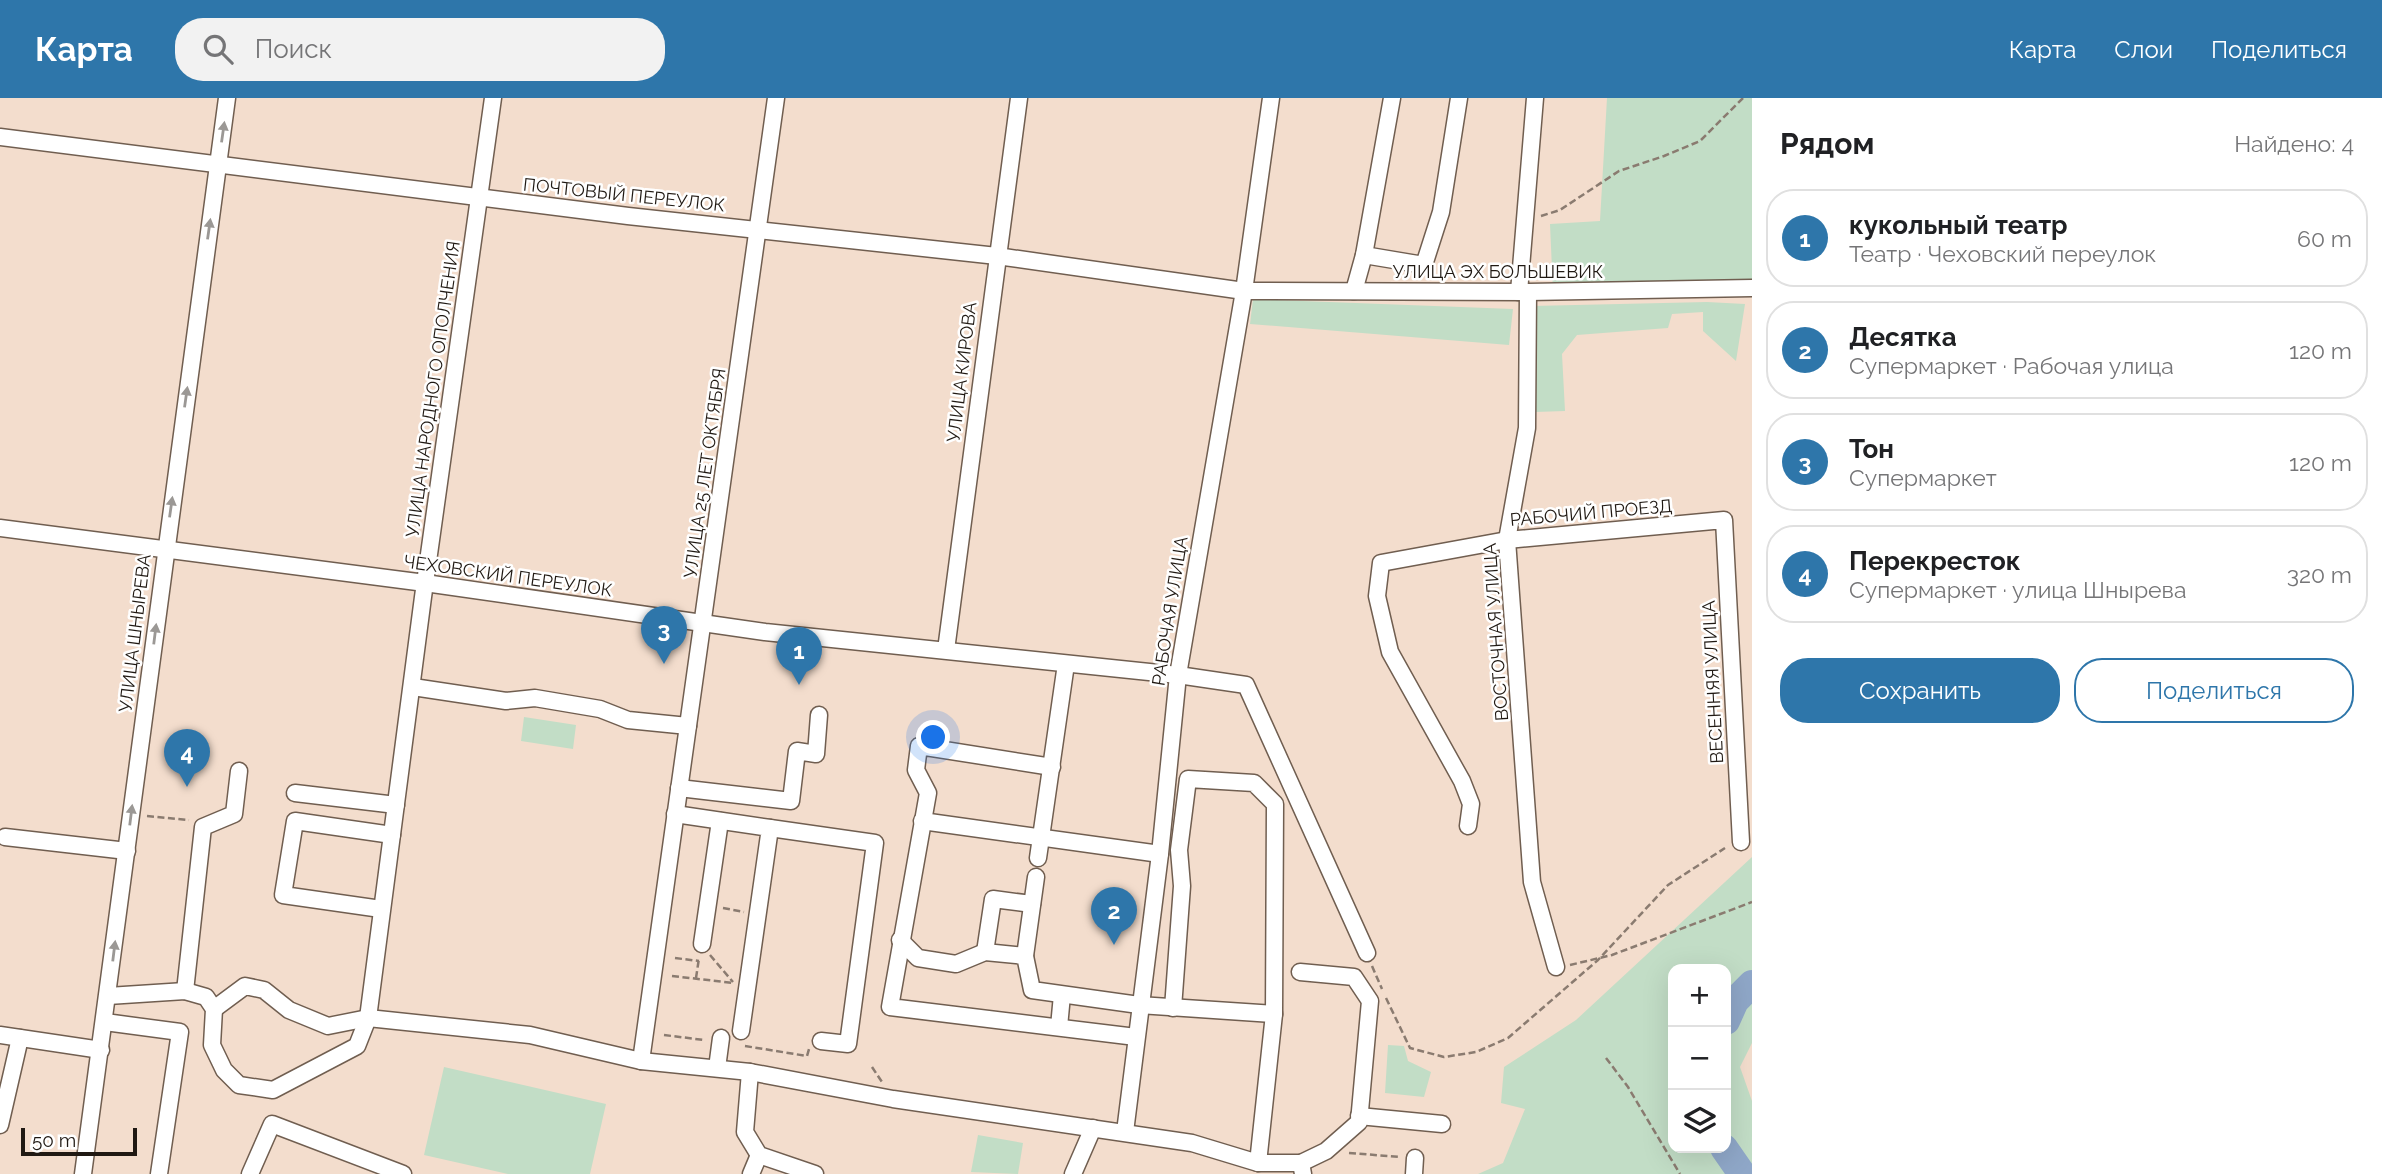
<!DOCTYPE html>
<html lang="ru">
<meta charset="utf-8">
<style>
body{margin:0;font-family:Raleway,sans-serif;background:#f2f2f2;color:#202124}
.controls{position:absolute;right:21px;bottom:21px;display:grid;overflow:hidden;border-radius:14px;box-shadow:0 7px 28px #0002}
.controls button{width:63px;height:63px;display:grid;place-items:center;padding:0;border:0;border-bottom:2px solid #e0e0e0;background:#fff;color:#202124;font:35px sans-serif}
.scale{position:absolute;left:21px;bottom:18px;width:116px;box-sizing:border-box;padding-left:7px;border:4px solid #201913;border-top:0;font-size:19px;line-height:24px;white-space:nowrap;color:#201913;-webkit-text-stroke:5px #fff;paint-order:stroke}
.you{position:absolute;left:934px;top:640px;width:24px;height:24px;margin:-18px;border:5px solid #fff;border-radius:50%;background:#1a73e8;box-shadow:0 0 0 10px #1a73e833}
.badge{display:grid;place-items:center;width:46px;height:46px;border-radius:50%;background:#2e76aa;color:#fff;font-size:23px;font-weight:700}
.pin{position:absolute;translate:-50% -58px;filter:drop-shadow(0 2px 4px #0008)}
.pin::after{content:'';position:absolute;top:37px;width:24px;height:21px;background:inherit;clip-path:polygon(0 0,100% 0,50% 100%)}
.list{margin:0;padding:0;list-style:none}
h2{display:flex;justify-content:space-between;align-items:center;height:91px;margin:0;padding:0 28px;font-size:30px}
h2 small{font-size:23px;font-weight:400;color:#757577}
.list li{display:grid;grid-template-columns:46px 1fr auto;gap:21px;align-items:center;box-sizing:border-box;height:98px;margin:0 14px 14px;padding:0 14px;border:2px solid #e0e0e0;border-radius:28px}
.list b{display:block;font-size:26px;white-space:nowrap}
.list p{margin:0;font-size:23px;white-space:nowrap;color:#757577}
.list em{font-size:23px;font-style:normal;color:#757577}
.actions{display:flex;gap:14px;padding:21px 28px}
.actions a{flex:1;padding:16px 0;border:2px solid #2e76aa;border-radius:28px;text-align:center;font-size:24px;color:#2e76aa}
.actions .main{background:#2e76aa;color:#fff}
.icon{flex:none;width:38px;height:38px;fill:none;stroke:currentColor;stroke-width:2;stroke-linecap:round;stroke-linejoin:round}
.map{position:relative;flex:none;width:1752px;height:1076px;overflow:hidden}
header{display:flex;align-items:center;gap:42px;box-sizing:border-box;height:98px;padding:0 35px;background:#2e76aa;color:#fff}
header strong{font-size:33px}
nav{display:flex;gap:38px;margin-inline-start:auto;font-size:24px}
.search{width:490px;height:63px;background:#f2f2f2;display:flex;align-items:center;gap:18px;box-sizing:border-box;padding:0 24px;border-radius:28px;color:#757577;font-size:26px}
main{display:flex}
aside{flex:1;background:#fff}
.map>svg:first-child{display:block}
</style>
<header>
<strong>Карта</strong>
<div class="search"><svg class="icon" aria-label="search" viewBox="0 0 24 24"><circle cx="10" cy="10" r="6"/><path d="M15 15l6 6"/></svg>Поиск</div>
<nav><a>Карта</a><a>Слои</a><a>Поделиться</a></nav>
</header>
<main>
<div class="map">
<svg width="1752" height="1076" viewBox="0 0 1752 1076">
<rect width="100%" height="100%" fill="#f3ddcd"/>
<g fill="#c2ddc6" fill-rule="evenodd">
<path d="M 1607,0 L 1752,0 L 1752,190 L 1553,194 L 1550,126 L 1600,123 Z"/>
<path d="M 1253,201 L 1513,211 L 1509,247 L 1250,226 Z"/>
<path d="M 1707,204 L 1745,206 L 1736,263 L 1703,233 L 1703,214 L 1672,216 L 1668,230 L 1577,237 L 1562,256 L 1565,313 L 1535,314 L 1532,208 Z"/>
<path d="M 524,619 L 576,627 L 573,651 L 521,643 Z"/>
<path d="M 1752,759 L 1752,945 L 1740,969 L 1752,1003 L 1752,1076 L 1478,1076 L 1503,1065 L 1525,1011 L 1501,1005 L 1504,969 L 1576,922 ZM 1726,871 L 1726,1050 L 1673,1050 L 1673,871 Z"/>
<path d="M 1388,947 L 1404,948 L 1408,963 L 1431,974 L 1424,999 L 1385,995 Z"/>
<path d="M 444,969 L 606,1006 L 590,1076 L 508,1076 L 424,1057 Z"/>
<path d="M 978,1037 L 1023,1045 L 1018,1076 L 971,1074 Z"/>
</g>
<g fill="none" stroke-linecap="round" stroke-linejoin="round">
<g stroke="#8fa7c8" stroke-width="28">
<path d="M 1726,923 L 1735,903 L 1752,886"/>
<path d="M 1724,1050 L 1742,1076"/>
</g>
<defs>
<g id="minor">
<path d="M 0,39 L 628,118 L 997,158 L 1244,193 L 1528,194 L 1752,190"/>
<path d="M 1364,157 L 1424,167 L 1441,114 L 1459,0"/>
<path d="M 1354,193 L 1364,157 L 1392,0"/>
<path d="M 1519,194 L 1535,0"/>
<path d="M 1528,194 L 1527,330 L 1507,442 L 1532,784 L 1556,869"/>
<path d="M 0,430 L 425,485 L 765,534 L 1178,577 L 1246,587 L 1367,855"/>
<path d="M 946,552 L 1019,0"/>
<path d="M 413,589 L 506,603 L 535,600 L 600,611 L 628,622 L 688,628"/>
<path d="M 1052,669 L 919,648 L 916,672 L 928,695 L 890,909 L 1136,939"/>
<path d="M 679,690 L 791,703 L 797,653 L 816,656 L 819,617"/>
<path d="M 295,695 L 396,707"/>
<path d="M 675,716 L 770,730 L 741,933"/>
<path d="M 922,723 L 1160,756"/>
<path d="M 1468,728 L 1471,706 L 1462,683 L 1390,554 L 1377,498 L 1381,465 L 1507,442 L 1724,422 L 1741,744"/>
<path d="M 770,730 L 875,745 L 848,946 L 821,943"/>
<path d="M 5,739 L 127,753"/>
<path d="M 1038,760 L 1066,566"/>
<path d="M 381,811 L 283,797 L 295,723 L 392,737"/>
<path d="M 900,842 L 918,860 L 956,866 L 985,854 L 1025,858 L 1032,892 L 1139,907 L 1274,916"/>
<path d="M 702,846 L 720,723"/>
<path d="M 985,854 L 993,801 L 1032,806"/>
<path d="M 1025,858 L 1036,779"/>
<path d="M 1300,874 L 1354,879 L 1370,903 L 1359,1024 L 1326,1053 L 1301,1065"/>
<path d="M 185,893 L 203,729 L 234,716 L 239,673"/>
<path d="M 108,898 L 185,893 L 206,899 L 214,911 L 212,947 L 224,972 L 239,987 L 273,992 L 357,948 L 368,920 L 423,499 L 493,0"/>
<path d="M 1173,910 L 1182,788 L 1179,752 L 1188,681 L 1254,685 L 1275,706 L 1274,916 L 1258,1065"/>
<path d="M 214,911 L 245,888 L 264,892 L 289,912 L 328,928 L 368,920 L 530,937 L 641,963 L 750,974 L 893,1001 L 1192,1045 L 1258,1065 L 1301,1065 L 1303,1076"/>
<path d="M 105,924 L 180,934 L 159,1076"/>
<path d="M 1059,929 L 1062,897"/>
<path d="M 0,937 L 101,952"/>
<path d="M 641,963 L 776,0"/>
<path d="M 717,970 L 721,940"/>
<path d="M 750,974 L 745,1034 L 759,1057 L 815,1076"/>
<path d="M 1359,1018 L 1442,1026"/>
<path d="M 0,1027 L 20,940"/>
<path d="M 1125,1034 L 1160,756 L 1178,577 L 1244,193 L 1271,0"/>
<path d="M 83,1076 L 227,0"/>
<path d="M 250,1076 L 272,1026 L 403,1076"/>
<path d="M 751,1076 L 759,1057"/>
<path d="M 1073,1076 L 1093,1030"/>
<path d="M 1414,1076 L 1415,1060"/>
</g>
</defs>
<use href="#minor" stroke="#705e50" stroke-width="19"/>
<g stroke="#8a7b70" stroke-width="2.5" stroke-dasharray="7 3.5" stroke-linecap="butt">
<path d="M 1541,118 L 1560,112 L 1619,73 L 1664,58 L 1700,43 L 1743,0"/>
<path d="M 147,718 L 189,722"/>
<path d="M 723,810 L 744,814"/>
<path d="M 710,857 L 733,884"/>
<path d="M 675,860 L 699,863"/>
<path d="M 1570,867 L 1612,857 L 1752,804"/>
<path d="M 1372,868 L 1382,891"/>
<path d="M 672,878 L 734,885"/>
<path d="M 696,880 L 699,860"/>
<path d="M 1386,900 L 1410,950 L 1444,959 L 1476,954 L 1508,940 L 1598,862 L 1668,787 L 1725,750"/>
<path d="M 664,937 L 704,942"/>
<path d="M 745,948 L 807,958 L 809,951"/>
<path d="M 1606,960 L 1628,989 L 1680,1076"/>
<path d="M 872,969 L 882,984"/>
<path d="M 1349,1055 L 1401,1059"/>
</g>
<use href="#minor" stroke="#fff" stroke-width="16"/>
</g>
<defs><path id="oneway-solid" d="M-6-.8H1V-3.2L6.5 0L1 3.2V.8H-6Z" transform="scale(1.75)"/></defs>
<g fill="#9b9895">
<use href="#oneway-solid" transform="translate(223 34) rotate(-82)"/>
<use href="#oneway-solid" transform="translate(209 131) rotate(-82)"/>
<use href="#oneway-solid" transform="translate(186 299) rotate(-82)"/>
<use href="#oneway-solid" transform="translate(171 409) rotate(-82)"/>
<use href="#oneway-solid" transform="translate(155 536) rotate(-83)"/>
<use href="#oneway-solid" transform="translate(131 717) rotate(-83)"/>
<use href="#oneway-solid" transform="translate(114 853) rotate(-83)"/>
</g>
<g text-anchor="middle" stroke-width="5" stroke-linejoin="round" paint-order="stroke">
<g font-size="18" fill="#201913" stroke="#fff">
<text transform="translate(624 97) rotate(6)" y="6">ПОЧТОВЫЙ ПЕРЕУЛОК</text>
<text x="1498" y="180">УЛИЦА ЭХ БОЛЬШЕВИК</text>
<text transform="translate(962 274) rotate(-83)" y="6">УЛИЦА КИРОВА</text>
<text transform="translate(433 291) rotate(-82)" y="6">УЛИЦА НАРОДНОГО ОПОЛЧЕНИЯ</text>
<text transform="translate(705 375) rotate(-82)" y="6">УЛИЦА 25 ЛЕТ ОКТЯБРЯ</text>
<text transform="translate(1591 415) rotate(-5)" y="6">РАБОЧИЙ ПРОЕЗД</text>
<text transform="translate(508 478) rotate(8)" y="6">ЧЕХОВСКИЙ ПЕРЕУЛОК</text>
<text transform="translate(1170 513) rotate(-81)" y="6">РАБОЧАЯ УЛИЦА</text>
<text transform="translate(1496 534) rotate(-94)" y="6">ВОСТОЧНАЯ УЛИЦА</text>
<text transform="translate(135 535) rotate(-83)" y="6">УЛИЦА ШНЫРЕВА</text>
<text transform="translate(1713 584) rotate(-93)" y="6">ВЕСЕННЯЯ УЛИЦА</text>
</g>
</g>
</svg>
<div class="controls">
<button>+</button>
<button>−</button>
<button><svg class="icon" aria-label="layers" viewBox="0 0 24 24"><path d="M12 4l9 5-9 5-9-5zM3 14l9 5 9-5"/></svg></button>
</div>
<div class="scale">50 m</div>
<div class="you"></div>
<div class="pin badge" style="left:799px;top:587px">1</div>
<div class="pin badge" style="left:1114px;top:847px">2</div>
<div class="pin badge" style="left:664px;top:566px">3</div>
<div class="pin badge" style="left:187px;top:689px">4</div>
</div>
<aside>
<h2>Рядом<small>Найдено: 4</small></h2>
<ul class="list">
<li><span class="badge">1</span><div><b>кукольный театр</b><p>Театр · Чеховский переулок</p></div><em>60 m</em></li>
<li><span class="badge">2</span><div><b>Десятка</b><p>Супермаркет · Рабочая улица</p></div><em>120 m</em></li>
<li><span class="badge">3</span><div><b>Тон</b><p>Супермаркет</p></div><em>120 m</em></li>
<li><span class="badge">4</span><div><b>Перекресток</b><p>Супермаркет · улица Шнырева</p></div><em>320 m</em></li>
</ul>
<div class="actions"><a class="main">Сохранить</a><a>Поделиться</a></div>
</aside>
</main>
